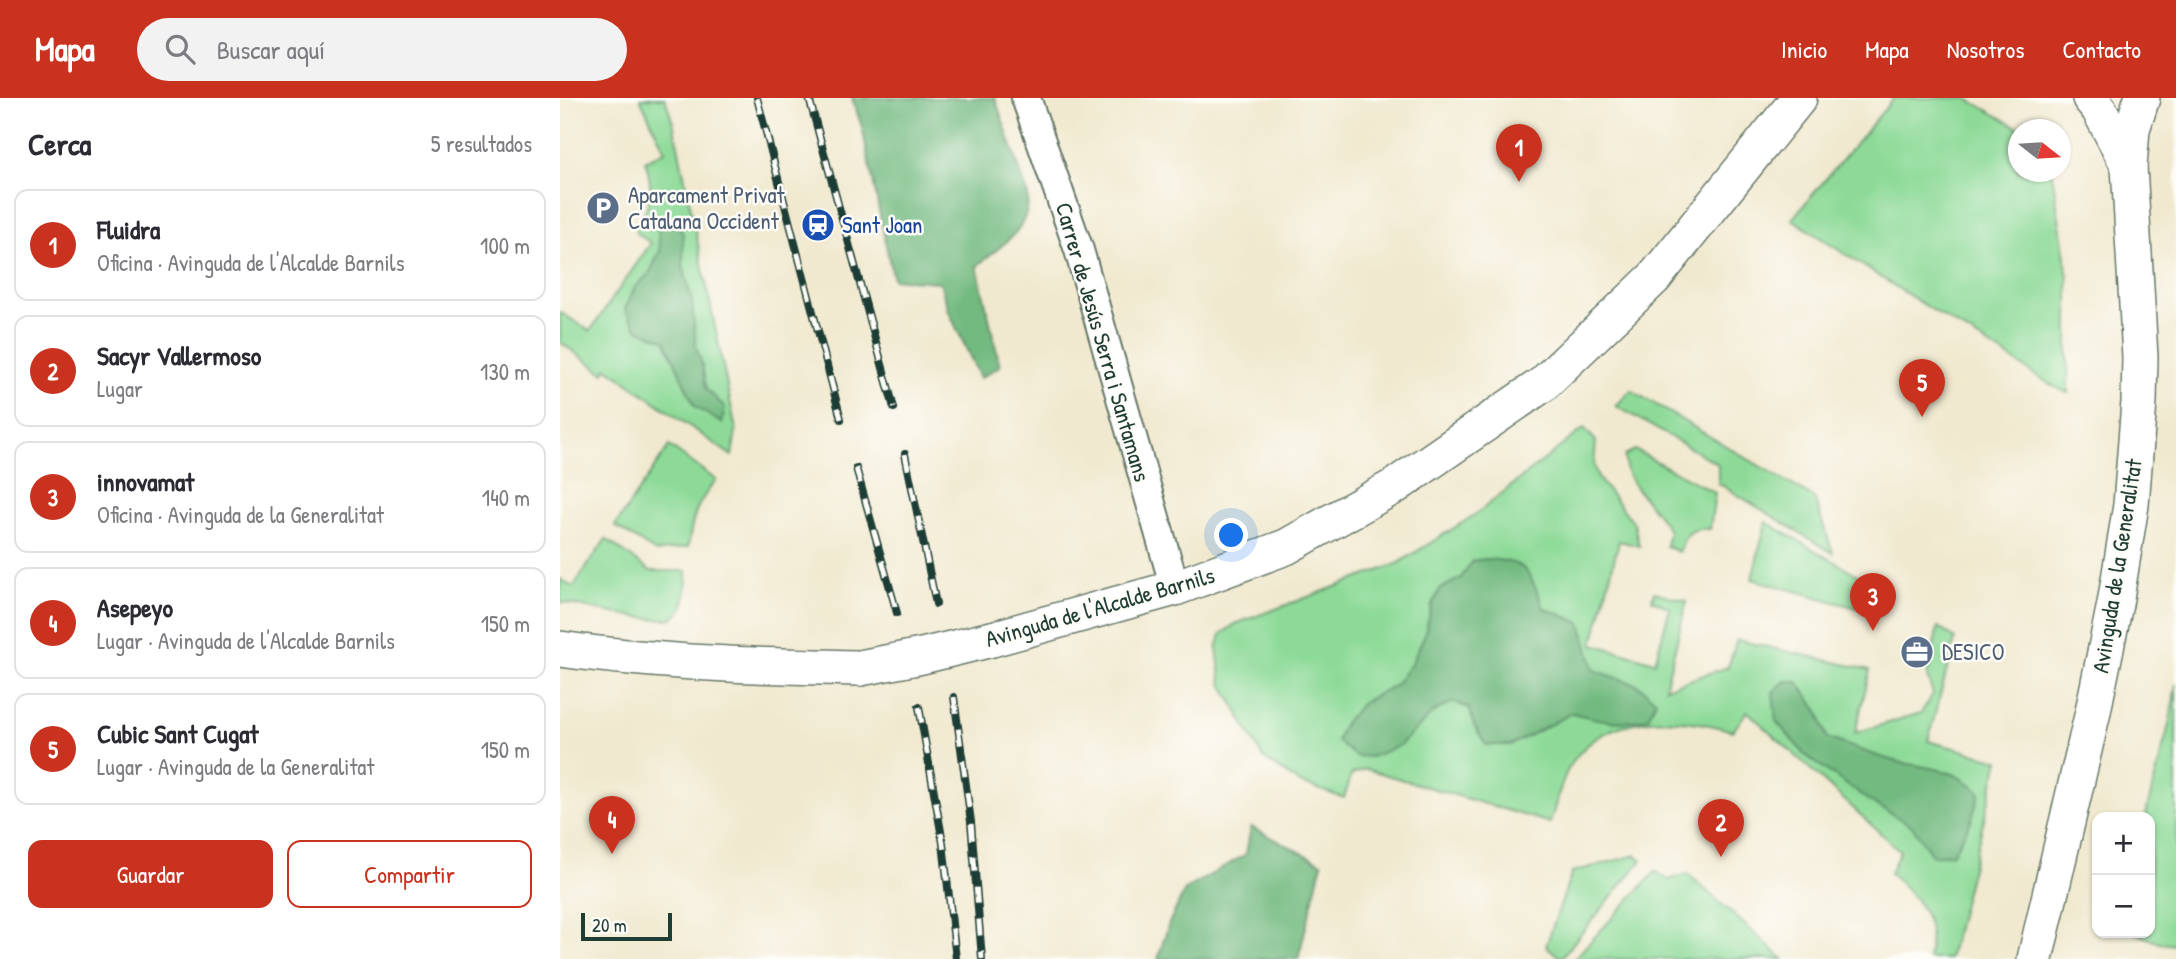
<!DOCTYPE html>
<html lang="es">
<meta charset="utf-8">
<style>
body{margin:0;font-family:"Patrick Hand",sans-serif;background:#f2f2f3;color:#2b2b33}
.controls{position:absolute;right:21px;bottom:21px;display:grid;overflow:hidden;border-radius:14px;box-shadow:0 2px 5px #0004}
.controls button{width:63px;height:63px;display:grid;place-items:center;padding:0;border:0;border-bottom:2px solid #e1e1e2;background:#fff;color:#2b2b33;font:35px sans-serif}
.compass{position:absolute;left:1448px;top:21px;width:63px;height:63px;border-radius:50%;background:#fff;box-shadow:0 2px 5px #0004;rotate:107deg}
.scale{position:absolute;left:21px;bottom:18px;width:91px;box-sizing:border-box;padding-left:7px;border:4px solid #1f3d34;border-top:0;font-size:19px;line-height:24px;white-space:nowrap;color:#1f3d34;-webkit-text-stroke:5px #fdfcf7;paint-order:stroke}
.you{position:absolute;left:672px;top:438px;width:24px;height:24px;margin:-18px;border:5px solid #fff;border-radius:50%;background:#1a73e8;box-shadow:0 0 0 10px #1a73e833}
.badge{display:grid;place-items:center;width:46px;height:46px;border-radius:50%;background:#c8321e;color:#fff;font-size:23px;font-weight:700}
.pin{position:absolute;translate:-50% -58px;filter:drop-shadow(0 2px 4px #0008)}
.pin::after{content:'';position:absolute;top:37px;width:24px;height:21px;background:inherit;clip-path:polygon(0 0,100% 0,50% 100%)}
.list{margin:0;padding:0;list-style:none}
h2{display:flex;justify-content:space-between;align-items:center;height:91px;margin:0;padding:0 28px;font-size:30px}
h2 small{font-size:23px;font-weight:400;color:#7c7c81}
.list li{display:grid;grid-template-columns:46px 1fr auto;gap:21px;align-items:center;box-sizing:border-box;height:112px;margin:0 14px 14px;padding:0 14px;border:2px solid #e1e1e2;border-radius:14px}
.list b{display:block;font-size:26px;white-space:nowrap}
.list p{margin:0;font-size:23px;white-space:nowrap;color:#7c7c81}
.list em{font-size:23px;font-style:normal;color:#7c7c81}
.actions{display:flex;gap:14px;padding:21px 28px}
.actions a{flex:1;padding:16px 0;border:2px solid #c8321e;border-radius:14px;text-align:center;font-size:24px;color:#c8321e}
.actions .main{background:#c8321e;color:#fff}
.icon{flex:none;width:38px;height:38px;fill:none;stroke:currentColor;stroke-width:2;stroke-linecap:round;stroke-linejoin:round}
.map{position:relative;flex:none;width:1616px;height:861px;overflow:hidden}
header{display:flex;align-items:center;gap:42px;box-sizing:border-box;height:98px;padding:0 35px;background:#c8321e;color:#fff}
header strong{font-size:33px}
nav{display:flex;gap:38px;margin-inline-start:auto;font-size:24px}
.search{width:490px;height:63px;background:#f2f2f3;display:flex;align-items:center;gap:18px;box-sizing:border-box;padding:0 24px;border-radius:38px;color:#7c7c81;font-size:26px}
main{display:flex}
aside{flex:1;background:#fff}
.map>svg:first-child{display:block}
</style>
<header>
<strong>Mapa</strong>
<div class="search"><svg class="icon" aria-label="search" viewBox="0 0 24 24"><circle cx="10" cy="10" r="6"/><path d="M15 15l6 6"/></svg>Buscar aquí</div>
<nav><a>Inicio</a><a>Mapa</a><a>Nosotros</a><a>Contacto</a></nav>
</header>
<main>
<aside>
<h2>Cerca<small>5 resultados</small></h2>
<ul class="list">
<li><span class="badge">1</span><div><b>Fluidra</b><p>Oficina · Avinguda de l'Alcalde Barnils</p></div><em>100 m</em></li>
<li><span class="badge">2</span><div><b>Sacyr Vallermoso</b><p>Lugar</p></div><em>130 m</em></li>
<li><span class="badge">3</span><div><b>innovamat</b><p>Oficina · Avinguda de la Generalitat</p></div><em>140 m</em></li>
<li><span class="badge">4</span><div><b>Asepeyo</b><p>Lugar · Avinguda de l'Alcalde Barnils</p></div><em>150 m</em></li>
<li><span class="badge">5</span><div><b>Cubic Sant Cugat</b><p>Lugar · Avinguda de la Generalitat</p></div><em>150 m</em></li>
</ul>
<div class="actions"><a class="main">Guardar</a><a>Compartir</a></div>
</aside>
<div class="map">
<svg width="1616" height="861" viewBox="0 0 1616 861">
<rect width="100%" height="100%" fill="#fdfcf7"/>
<filter id="ink" filterUnits="userSpaceOnUse"><feTurbulence type="fractalNoise" baseFrequency=".0143" numOctaves="2"/><feDisplacementMap in="SourceGraphic" scale="14" xChannelSelector="R" yChannelSelector="G"/><feConvolveMatrix kernelMatrix="1 2 1 2 8 2 1 2 1" color-interpolation-filters="sRGB"/></filter>
<filter id="wash" filterUnits="userSpaceOnUse"><feTurbulence type="fractalNoise" baseFrequency=".00686" numOctaves="4" result="noise"/><feDisplacementMap in="SourceGraphic" scale="28" xChannelSelector="R" yChannelSelector="G"/><feGaussianBlur stdDeviation="1.57" result="paint"/><feColorMatrix in="noise" values="0 0 0 0 0 0 0 0 0 0 0 0 0 0 0 0 0 1.4 0 .05"/><feComposite in="paint" operator="in"/></filter>
<g filter="url(#wash)">
<rect width="100%" height="100%" fill="#f1e9cf"/>
<g fill="#8dda98" stroke="#568c66" stroke-width="2">
<path d="M 80,0 L 105,0 L 114,28 L 176,332 L 172,358 L 47,270 L 44,275 L 0,244 L 0,214 L 30,233 L 91,145 L 75,134 C 90,108 95,91 85,63 L 105,53 Z"/>
<path d="M 1334,0 L 1406,0 L 1461,31 L 1458,32 L 1458,74 L 1492,74 L 1508,179 L 1508,295 C 1482,285 1460,265 1435,251 C 1367,209 1299,166 1232,121 Z"/>
<path d="M 1071,292 L 1254,400 L 1273,455 L 1158,385 L 1158,366 L 1056,308 Z"/>
<path d="M 1024,330 L 1036,343 L 1034,367 L 1038,380 L 1074,425 L 1079,448 L 1059,443 L 1033,546 L 1095,564 L 1110,510 L 1092,502 L 1094,494 L 1127,503 L 1105,590 L 1168,569 L 1177,542 L 1310,572 L 1295,635 L 1361,615 L 1373,596 L 1367,578 L 1378,529 L 1395,541 L 1368,643 L 1439,662 L 1389,861 L 1368,861 C 1378,819 1357,802 1330,775 L 1340,753 L 1187,613 L 1173,633 C 1121,617 1048,613 1013,663 C 1002,678 996,707 990,725 L 806,671 L 792,676 L 784,700 L 740,685 L 703,660 L 662,586 L 657,551 L 661,536 L 675,526 L 837,466 L 916,416 Z"/>
<path d="M 109,348 L 156,382 C 136,407 133,416 128,449 L 96,454 L 55,428 Z"/>
<path d="M 1075,352 L 1155,395 L 1150,431 C 1130,429 1125,436 1119,454 L 1106,448 L 1109,433 C 1097,409 1062,386 1065,357 Z"/>
<path d="M 1206,424 L 1327,494 L 1322,517 L 1192,481 Z"/>
<path d="M 46,441 L 90,473 L 127,473 C 126,486 128,512 114,519 C 99,527 21,508 0,504 L 0,481 L 13,489 Z"/>
<path d="M 1616,586 L 1616,847 L 1600,845 L 1575,835 L 1590,835 L 1590,719 L 1585,719 L 1610,623 Z"/>
<path d="M 1076,757 L 1082,762 L 1001,860 L 986,848 L 1012,774 Z"/>
<path d="M 1096,773 L 1108,782 L 1128,776 L 1223,861 L 1014,861 Z"/>
</g>
<g fill="#72ba80" stroke="#487c5a" stroke-width="2">
<path d="M 292,0 L 435,0 L 467,93 C 474,130 441,147 417,168 L 440,268 L 420,280 L 389,214 L 380,184 L 333,181 L 302,29 Z"/>
<path d="M 101,119 L 114,120 L 123,136 L 123,168 L 132,203 L 136,249 L 142,266 L 146,291 L 165,309 L 162,325 L 135,309 L 105,242 L 77,231 L 65,211 L 75,189 L 89,176 L 100,153 L 98,131 Z"/>
<path d="M 925,461 C 970,463 967,472 984,510 L 1021,525 L 1034,572 L 1078,587 L 1096,603 L 1088,620 C 1057,628 1042,622 1012,615 L 951,647 L 926,647 L 914,627 L 909,610 L 893,604 L 875,613 L 839,648 L 811,659 L 795,658 L 777,643 L 784,625 L 803,604 L 835,587 L 851,566 L 864,539 L 872,507 L 880,491 L 901,480 L 912,463 Z"/>
<path d="M 1225,583 L 1238,584 L 1259,615 L 1267,640 C 1290,648 1312,657 1335,663 C 1370,672 1393,667 1420,695 L 1411,723 L 1393,755 L 1373,758 L 1352,728 L 1308,702 L 1245,657 L 1216,623 L 1213,594 Z"/>
<path d="M 691,729 L 762,765 L 738,861 L 598,861 L 609,825 L 625,792 L 686,756 Z"/>
</g>
</g>
<g filter="url(#ink)">
<g fill="none" stroke-linecap="round" stroke-linejoin="round">
<defs>
<path id="minor" d="M 466,0 L 519,152 L 615,490"/>
<g id="tertiary">
<path d="M 1530,0 L 1539,11 L 1569,68"/>
<path d="M 432,541 L 615,490 L 726,449 L 835,388 L 983,286 L 1094,180 L 1239,0"/>
<path d="M 0,551 C 99,565 200,568 300,570"/>
<path d="M 1475,861 L 1532,618 L 1555,506 L 1571,407 L 1579,304 L 1580,259 L 1569,68 L 1572,31 L 1582,0"/>
</g>
</defs>
<use href="#minor" stroke="#68796a" stroke-width="32"/>
<use href="#tertiary" stroke="#68796a" stroke-width="38"/>
<use href="#minor" stroke="#fff" stroke-width="28"/>
<use href="#tertiary" stroke="#fff" stroke-width="35"/>
<defs>
<g id="rail">
<path d="M 197,0 L 281,321"/>
<path d="M 249,0 L 334,310"/>
<path d="M 345,356 L 376,506"/>
<path d="M 296,370 L 337,515"/>
<path d="M 394,599 L 411,724 L 422,861"/>
<path d="M 359,609 L 383,745 L 396,861"/>
</g>
</defs>
<use href="#rail" stroke="#1f3d34" stroke-width="8"/>
<use href="#rail" stroke="#fdfcf7" stroke-width="5" stroke-dasharray="16" stroke-linecap="butt"/>
<defs>
<path id="tertiary-bridge" d="M 300,570 L 362,558 L 432,541"/>
</defs>
<use href="#tertiary-bridge" stroke="#68796a" stroke-width="38" stroke-linecap="butt"/>
<use href="#tertiary-bridge" stroke="#fff" stroke-width="35"/>
</g>
</g>
<defs>
<symbol id="parking-disc" viewBox="-11 -11 22 22"><circle r="9.5" fill="#5c6f8a" stroke="#fdfcf7"/><path d="M-3.5-5.5H1a3.5 3.5 0 0 1 0 7H-1V5.5H-3.5ZM-1-3.4V-.6H.8a1.4 1.4 0 0 0 0-2.8Z" fill="#fff"/></symbol>
<symbol id="station-disc" viewBox="-11 -11 22 22"><circle r="9.5" fill="#1a4fb4" stroke="#fdfcf7"/><path d="M-3-6H3Q5-6 5-4V2Q5 4 3 4L4.5 6H3L1.5 4h-3L-3 6H-4.5L-3 4Q-5 4-5 2V-4Q-5-6-3-6ZM-3.5-4v3h7v-3ZM-3.5 1v1.5H-2V1ZM2 1v1.5H3.5V1Z" fill="#fff"/></symbol>
<symbol id="office-disc" viewBox="-11 -11 22 22"><circle r="9.5" fill="#5c6f8a" stroke="#fdfcf7"/><path d="M-6-3h4V-5.5h4V-3h4V5H-6ZM-1-4.5V-3h2v-1.5ZM-6 0V1H6V0Z" fill="#fff"/></symbol>
</defs>
<g fill-rule="evenodd">
<use href="#parking-disc" x="24" y="91" width="38" height="38"/>
<use href="#station-disc" x="239" y="108" width="38" height="38"/>
<use href="#office-disc" x="1338" y="535" width="38" height="38"/>
</g>
<g text-anchor="middle" stroke-width="5" stroke-linejoin="round" paint-order="stroke">
<g font-size="23" fill="#4e5e75" stroke="#fdfcf7" text-anchor="start">
<text x="68" y="105">Aparcament Privat<tspan x="68" dy="26">Catalana Occident</tspan></text>
<text x="1382" y="562">DESICO</text>
</g>
<g font-size="23" fill="#164399" stroke="#fdfcf7" text-anchor="start">
<text x="282" y="135">Sant Joan</text>
</g>
<g font-size="23" fill="#1f3d34" stroke="#fdfcf7">
<text transform="translate(543 244) rotate(74)" y="8">Carrer de Jesús Serra i Santamans</text>
<text transform="translate(1557 468) rotate(-81)" y="8">Avinguda de la Generalitat</text>
<text transform="translate(540 509) rotate(-16)" y="8">Avinguda de l'Alcalde Barnils</text>
</g>
</g>
</svg>
<div class="controls">
<button>+</button>
<button>−</button>
</div>
<svg class="compass" viewBox="-18 -18 36 36"><path d="M0-13l5 13h-10z" fill="#e53935"/><path d="M0 13l5-13h-10z" fill="#7c7c81"/></svg>
<div class="scale">20 m</div>
<div class="you"></div>
<div class="pin badge" style="left:959px;top:84px">1</div>
<div class="pin badge" style="left:1161px;top:759px">2</div>
<div class="pin badge" style="left:1313px;top:533px">3</div>
<div class="pin badge" style="left:52px;top:756px">4</div>
<div class="pin badge" style="left:1362px;top:319px">5</div>
</div>
</main>
